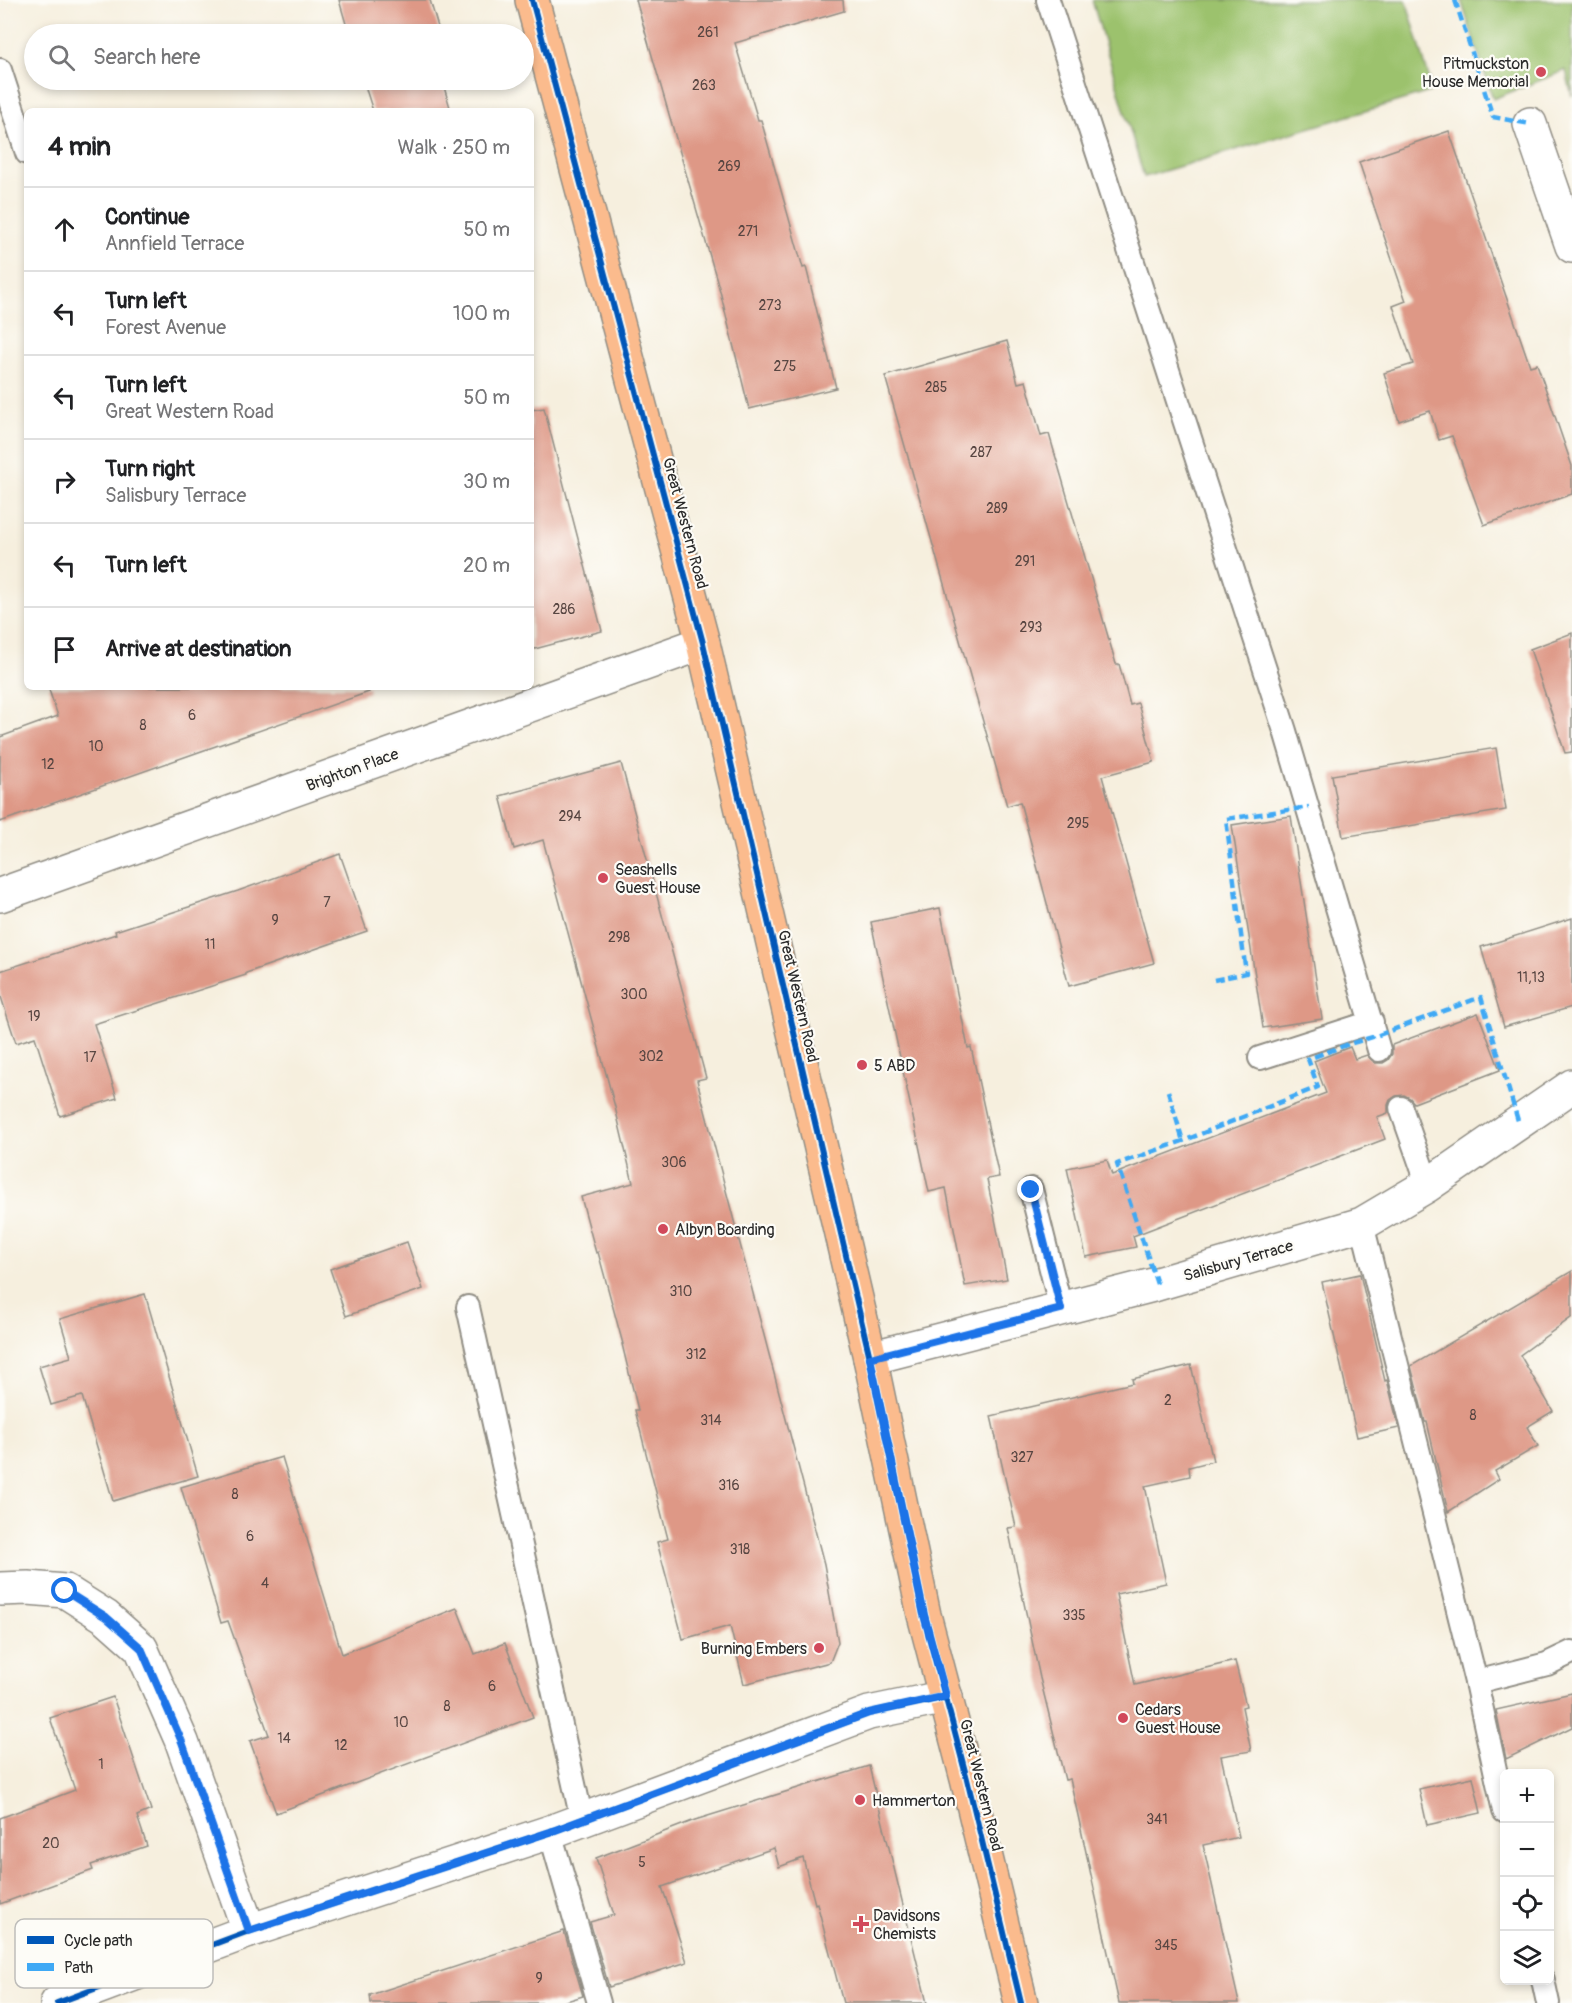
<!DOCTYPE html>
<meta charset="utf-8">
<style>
body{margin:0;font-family:Pangolin,sans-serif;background:#f6f6f6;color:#202124}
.controls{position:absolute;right:18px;bottom:18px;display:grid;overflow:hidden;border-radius:9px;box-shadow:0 3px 9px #0003}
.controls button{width:54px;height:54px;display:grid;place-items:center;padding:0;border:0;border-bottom:2px solid #e0e0e0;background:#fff;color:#202124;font:30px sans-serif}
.stop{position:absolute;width:18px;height:18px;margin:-14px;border:4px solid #1a73e8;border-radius:50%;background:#fff}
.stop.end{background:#1a73e8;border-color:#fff;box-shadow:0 2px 6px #0008}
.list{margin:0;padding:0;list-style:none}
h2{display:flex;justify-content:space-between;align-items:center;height:78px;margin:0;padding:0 24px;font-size:26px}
h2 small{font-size:20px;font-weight:400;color:#757577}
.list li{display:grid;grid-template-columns:39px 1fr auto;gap:18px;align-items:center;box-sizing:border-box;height:84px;padding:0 24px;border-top:2px solid #e0e0e0}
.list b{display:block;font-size:22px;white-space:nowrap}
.list p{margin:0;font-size:20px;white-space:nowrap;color:#757577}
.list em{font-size:20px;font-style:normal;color:#757577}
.icon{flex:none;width:33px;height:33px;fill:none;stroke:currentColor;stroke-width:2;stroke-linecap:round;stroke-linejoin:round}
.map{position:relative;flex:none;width:1572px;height:2003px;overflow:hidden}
.search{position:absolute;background:#fff;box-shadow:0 3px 9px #0003;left:24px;top:24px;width:510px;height:66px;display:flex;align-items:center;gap:15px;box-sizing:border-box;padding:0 21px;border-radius:33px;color:#757577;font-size:22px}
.panel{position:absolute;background:#fff;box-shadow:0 3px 9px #0003;left:24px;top:108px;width:510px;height:582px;border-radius:9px}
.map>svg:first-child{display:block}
</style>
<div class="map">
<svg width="1572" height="2003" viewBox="0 0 1572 2003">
<rect width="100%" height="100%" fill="#fdfcf7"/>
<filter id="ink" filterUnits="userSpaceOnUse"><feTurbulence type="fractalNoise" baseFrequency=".0167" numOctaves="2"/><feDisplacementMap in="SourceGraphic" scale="12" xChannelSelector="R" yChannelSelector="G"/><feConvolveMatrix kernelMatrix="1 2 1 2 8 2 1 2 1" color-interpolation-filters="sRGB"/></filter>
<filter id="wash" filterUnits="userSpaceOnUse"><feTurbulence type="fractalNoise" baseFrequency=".008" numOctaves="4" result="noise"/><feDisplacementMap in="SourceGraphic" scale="24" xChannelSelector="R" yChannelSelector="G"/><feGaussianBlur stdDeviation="1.35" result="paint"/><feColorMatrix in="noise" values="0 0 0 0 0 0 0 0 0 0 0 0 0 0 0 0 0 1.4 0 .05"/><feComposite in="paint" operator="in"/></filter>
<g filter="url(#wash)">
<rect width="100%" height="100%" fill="#f6efde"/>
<g fill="#9cc26d" stroke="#64764c" stroke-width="1.5">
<path d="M 1092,0 L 1406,0 L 1433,91 L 1144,177 Z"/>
<path d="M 1461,0 L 1572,0 L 1572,96 L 1566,70 L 1493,99 Z"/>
</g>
<g id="blocks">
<g fill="#de9886">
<path d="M 339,0 L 430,0 L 440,34 L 349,34 Z"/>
<path d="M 636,0 L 843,0 L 844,11 L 735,43 L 758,120 L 761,120 L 803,268 L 806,267 L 836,388 L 749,409 L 720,291 Z"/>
<path d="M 363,80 L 442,80 L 451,111 L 373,111 Z"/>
<path d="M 1449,131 L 1530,366 L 1537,364 L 1572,466 L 1572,494 L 1484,525 L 1452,436 L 1439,440 L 1430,411 L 1399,421 L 1384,373 L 1413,364 L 1393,306 L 1406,301 L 1359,162 Z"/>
<path d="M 1007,341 L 1018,383 L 1026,381 L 1041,436 L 1049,434 L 1116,664 L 1119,664 L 1130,705 L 1138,703 L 1154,762 L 1102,776 L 1154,963 L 1069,986 L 1020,802 L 1007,806 L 885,376 Z"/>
<path d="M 544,408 L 602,631 L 531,650 L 531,410 Z"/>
<path d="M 1572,633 L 1572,752 L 1565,753 L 1530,649 Z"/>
<path d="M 48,687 L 368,687 L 369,692 L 0,822 L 0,737 L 58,716 Z"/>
<path d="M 1496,748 L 1506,810 L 1343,837 L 1332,775 Z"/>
<path d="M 621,763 L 706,1078 L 697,1080 L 824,1564 L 838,1642 L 830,1662 L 744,1684 L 730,1626 L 683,1639 L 657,1542 L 668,1539 L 635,1410 L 638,1410 L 622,1344 L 623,1344 L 598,1252 L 596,1253 L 581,1197 L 633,1183 L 615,1107 L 543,840 L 514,849 L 500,796 Z"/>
<path d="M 1291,816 L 1322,1019 L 1263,1028 L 1232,825 Z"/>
<path d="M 340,854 L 367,931 L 246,973 L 246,975 L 94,1024 L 117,1098 L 60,1116 L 35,1037 L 16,1043 L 0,994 L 0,971 L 116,934 L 115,931 L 238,891 Z"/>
<path d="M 940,908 L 968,1048 L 971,1047 L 999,1177 L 987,1179 L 1007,1279 L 965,1286 L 946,1188 L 929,1192 L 871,922 Z"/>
<path d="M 1572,918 L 1572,1007 L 1504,1027 L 1481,947 Z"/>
<path d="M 1478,1013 L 1500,1070 L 1414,1103 L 1410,1098 L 1404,1095 L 1396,1096 L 1390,1100 L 1388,1105 L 1388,1113 L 1377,1117 L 1385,1139 L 1133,1236 L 1136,1247 L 1086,1257 L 1067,1168 L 1107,1160 L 1112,1175 L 1326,1093 L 1314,1061 L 1350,1047 L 1355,1059 L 1367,1055 L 1375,1063 L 1383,1063 L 1388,1060 L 1392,1054 L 1392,1045 Z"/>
<path d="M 407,1242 L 423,1289 L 346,1316 L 330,1269 Z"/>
<path d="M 1572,1271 L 1572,1317 L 1520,1355 L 1553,1411 L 1527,1427 L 1538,1446 L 1495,1471 L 1499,1479 L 1448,1512 L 1427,1422 L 1425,1422 L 1411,1366 Z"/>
<path d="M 1360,1274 L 1385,1381 L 1387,1380 L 1399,1428 L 1357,1437 L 1322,1282 Z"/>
<path d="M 145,1294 L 198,1476 L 113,1501 L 82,1396 L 51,1405 L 39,1366 L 71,1357 L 60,1319 Z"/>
<path d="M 1191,1365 L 1213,1461 L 1189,1467 L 1190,1476 L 1145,1486 L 1166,1583 L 1116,1594 L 1135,1685 L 1235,1661 L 1246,1706 L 1242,1707 L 1251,1751 L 1221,1756 L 1239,1837 L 1203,1845 L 1239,2003 L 1119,2003 L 1070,1779 L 1065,1780 L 1040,1678 L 1008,1528 L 1016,1527 L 991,1416 L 1133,1383 L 1132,1379 Z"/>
<path d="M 282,1457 L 342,1654 L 457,1608 L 475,1654 L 505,1643 L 533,1717 L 276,1813 L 250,1741 L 269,1735 L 228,1621 L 221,1623 L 181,1487 Z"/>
<path d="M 1572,1693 L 1572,1727 L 1506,1759 L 1496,1710 Z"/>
<path d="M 113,1697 L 151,1810 L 137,1816 L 147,1846 L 91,1865 L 93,1870 L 0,1904 L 0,1818 L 75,1790 L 50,1718 Z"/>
<path d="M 869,1766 L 927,2003 L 843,2003 L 817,1903 L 815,1904 L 803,1858 L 779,1867 L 774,1848 L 662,1887 L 687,1962 L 609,1987 L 590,1922 L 614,1915 L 596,1858 L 695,1820 Z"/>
<path d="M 1473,1777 L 1481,1813 L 1427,1825 L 1419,1789 Z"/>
<path d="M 564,1931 L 583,1996 L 560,2003 L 371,2003 L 370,1995 Z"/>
</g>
</g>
</g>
<g filter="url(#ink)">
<use href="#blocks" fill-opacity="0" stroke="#908d84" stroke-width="1.5"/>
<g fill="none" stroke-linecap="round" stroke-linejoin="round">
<defs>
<g id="service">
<path d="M 1048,0 L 1285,731 L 1379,1050"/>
<path d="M 0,70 L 27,153"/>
<path d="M 1260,1058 L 1372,1022"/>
<path d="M 1401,1108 L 1428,1185"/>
<path d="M 1031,1189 L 1061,1309"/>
<path d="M 1362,1224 L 1476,1682 L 1504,1811"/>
<path d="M 468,1307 L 582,1820"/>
<path d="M 1476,1682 L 1547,1664 L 1572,1652"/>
<path d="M 550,1832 L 599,2003"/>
<path d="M 1543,1980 L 1548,2003"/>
</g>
<g id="minor">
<path d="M 1530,124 L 1572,246"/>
<path d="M 0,895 L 703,643"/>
<path d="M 870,1358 L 1157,1284 L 1362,1224 L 1428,1185 L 1572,1086"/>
<path d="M 0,1589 L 28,1588 L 65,1591 L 106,1617 L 141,1648 L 182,1742 L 249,1931"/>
</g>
<path id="tertiary" d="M 57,2003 L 249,1931 L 550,1832 L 869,1713 L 946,1697"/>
<path id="primary" d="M 532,0 L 703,643 L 870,1358 L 924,1615 L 967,1779 L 1021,2003"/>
</defs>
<use href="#service" stroke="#908d84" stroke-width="26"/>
<use href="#minor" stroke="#908d84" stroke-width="36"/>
<use href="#tertiary" stroke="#908d84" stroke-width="36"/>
<use href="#primary" stroke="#908d84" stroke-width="36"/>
<use href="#service" stroke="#fff" stroke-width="22"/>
<use href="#minor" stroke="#fff" stroke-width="33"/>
<use href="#tertiary" stroke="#fff" stroke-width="33"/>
<use href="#primary" stroke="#fbbb8d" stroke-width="33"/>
<g stroke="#3fa9f5" stroke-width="4.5" stroke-dasharray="9 4.5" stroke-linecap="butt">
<path d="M 1455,0 L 1493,117 L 1530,124"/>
<path d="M 1214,980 L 1246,973 L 1226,819 L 1309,807"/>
<path d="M 1168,1091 L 1183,1141"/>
<path d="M 1157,1284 L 1117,1164 L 1183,1141 L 1318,1087 L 1308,1059 L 1349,1044 L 1376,1036 L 1481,997 L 1519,1124"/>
</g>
<defs>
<g id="cycleway">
<path d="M 532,0 L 703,643 L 870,1358 L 924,1615 L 967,1779 L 1021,2003"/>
<path d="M 57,2003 L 249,1931 L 550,1832 L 869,1713 L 946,1697"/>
</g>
</defs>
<use href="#cycleway" stroke="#fdfcf7" stroke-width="10"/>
<use href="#cycleway" stroke="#0057b8" stroke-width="6"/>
</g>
</g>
<g fill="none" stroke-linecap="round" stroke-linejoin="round" filter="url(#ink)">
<path stroke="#1a73e8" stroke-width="8" d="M 65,1591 L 106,1617 L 141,1648 L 182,1742 L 249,1931 L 550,1832 L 869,1713 L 946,1696 L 924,1615 L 870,1358 L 1061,1309 L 1031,1190"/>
</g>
<g fill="#d1495b" stroke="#fdfcf7" stroke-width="2">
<circle cx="1541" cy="72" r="6"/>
<circle cx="603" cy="878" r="6"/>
<circle cx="862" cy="1065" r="6"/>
<circle cx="663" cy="1229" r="6"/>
<circle cx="819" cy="1648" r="6"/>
<circle cx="1123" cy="1718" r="6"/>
<circle cx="860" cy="1800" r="6"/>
<path d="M858 1915h6v6h6v6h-6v6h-6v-6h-6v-6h6z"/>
</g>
<g text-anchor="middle" stroke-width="4.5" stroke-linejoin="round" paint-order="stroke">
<g font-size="14" fill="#584642">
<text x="708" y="37">261</text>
<text x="704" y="90">263</text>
<text x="729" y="171">269</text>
<text x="748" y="236">271</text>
<text x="770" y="310">273</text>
<text x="785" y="371">275</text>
<text x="936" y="392">285</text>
<text x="981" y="457">287</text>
<text x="997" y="513">289</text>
<text x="1025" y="566">291</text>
<text x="564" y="614">286</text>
<text x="1031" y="632">293</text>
<text x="192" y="720">6</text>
<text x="143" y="730">8</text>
<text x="96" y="751">10</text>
<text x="48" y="769">12</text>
<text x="570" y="821">294</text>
<text x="1078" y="828">295</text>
<text x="327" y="907">7</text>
<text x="275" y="925">9</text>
<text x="619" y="942">298</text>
<text x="210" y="949">11</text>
<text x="1531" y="982">11,13</text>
<text x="634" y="999">300</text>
<text x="34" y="1021">19</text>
<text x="651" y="1061">302</text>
<text x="90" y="1062">17</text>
<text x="674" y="1167">306</text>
<text x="681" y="1296">310</text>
<text x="696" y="1359">312</text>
<text x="1168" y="1405">2</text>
<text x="1473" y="1420">8</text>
<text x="711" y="1425">314</text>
<text x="1022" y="1462">327</text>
<text x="729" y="1490">316</text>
<text x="235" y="1499">8</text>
<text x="250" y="1541">6</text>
<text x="740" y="1554">318</text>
<text x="265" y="1588">4</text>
<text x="1074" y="1620">335</text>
<text x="492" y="1691">6</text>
<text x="447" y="1711">8</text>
<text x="401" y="1727">10</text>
<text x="284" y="1743">14</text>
<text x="341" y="1750">12</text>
<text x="101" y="1769">1</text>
<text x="1157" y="1824">341</text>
<text x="51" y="1848">20</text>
<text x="642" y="1867">5</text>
<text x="1166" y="1950">345</text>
<text x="539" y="1983">9</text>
</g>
<g font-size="16" fill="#2b2b2b" stroke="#fdfcf7" text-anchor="start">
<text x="1529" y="69" text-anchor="end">Pitmuckston<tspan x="1529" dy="18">House Memorial</tspan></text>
<text x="615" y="875">Seashells<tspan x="615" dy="18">Guest House</tspan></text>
<text x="874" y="1071">5 ABD</text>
<text x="675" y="1235">Albyn Boarding</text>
<text x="807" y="1654" text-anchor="end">Burning Embers</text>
<text x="1135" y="1715">Cedars<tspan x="1135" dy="18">Guest House</tspan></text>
<text x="872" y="1806">Hammerton</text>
<text x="873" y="1921">Davidsons<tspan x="873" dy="18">Chemists</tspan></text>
</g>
<g font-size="16" fill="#2b2b2b" stroke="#fdfcf7">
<text transform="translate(686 523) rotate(75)" y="6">Great Western Road</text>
<text transform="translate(352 769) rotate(-20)" y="6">Brighton Place</text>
<text transform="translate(799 996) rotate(77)" y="6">Great Western Road</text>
<text transform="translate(1238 1260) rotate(-16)" y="6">Salisbury Terrace</text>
<text transform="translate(982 1785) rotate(76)" y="6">Great Western Road</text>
</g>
</g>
<rect x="15" y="1919" width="198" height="69" rx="9" fill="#fdfcf7" stroke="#bebdba" stroke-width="1.5"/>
<rect x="27" y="1936" width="27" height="8" fill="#0057b8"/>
<rect x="27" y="1963" width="27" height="8" fill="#3fa9f5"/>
<g font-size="16" fill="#2b2b2b">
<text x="64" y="1946">Cycle path</text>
<text x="64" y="1973">Path</text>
</g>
</svg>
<div class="controls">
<button>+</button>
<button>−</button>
<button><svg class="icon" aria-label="locate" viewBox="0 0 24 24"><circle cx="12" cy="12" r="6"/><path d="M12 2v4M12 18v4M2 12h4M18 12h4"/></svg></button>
<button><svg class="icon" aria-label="layers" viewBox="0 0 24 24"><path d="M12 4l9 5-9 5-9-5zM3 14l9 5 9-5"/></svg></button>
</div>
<div class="stop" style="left:65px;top:1591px"></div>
<div class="stop end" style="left:1031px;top:1190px"></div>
<div class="search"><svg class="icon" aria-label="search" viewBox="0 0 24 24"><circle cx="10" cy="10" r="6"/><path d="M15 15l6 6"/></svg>Search here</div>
<section class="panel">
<h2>4 min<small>Walk · 250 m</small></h2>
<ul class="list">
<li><svg class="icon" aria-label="ahead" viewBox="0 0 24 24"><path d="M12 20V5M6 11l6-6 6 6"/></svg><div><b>Continue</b><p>Annfield Terrace</p></div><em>50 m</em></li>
<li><svg class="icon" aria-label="left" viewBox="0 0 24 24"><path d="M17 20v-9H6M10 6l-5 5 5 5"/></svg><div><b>Turn left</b><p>Forest Avenue</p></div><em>100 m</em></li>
<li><svg class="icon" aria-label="left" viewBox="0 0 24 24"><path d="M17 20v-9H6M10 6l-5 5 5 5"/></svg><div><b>Turn left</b><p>Great Western Road</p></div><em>50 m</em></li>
<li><svg class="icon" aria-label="right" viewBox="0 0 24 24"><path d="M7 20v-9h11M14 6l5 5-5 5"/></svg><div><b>Turn right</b><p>Salisbury Terrace</p></div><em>30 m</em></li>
<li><svg class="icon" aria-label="left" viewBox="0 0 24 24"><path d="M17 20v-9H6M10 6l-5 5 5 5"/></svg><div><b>Turn left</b></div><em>20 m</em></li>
<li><svg class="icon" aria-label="arrive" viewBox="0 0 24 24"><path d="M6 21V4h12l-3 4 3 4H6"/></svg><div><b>Arrive at destination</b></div></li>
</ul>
</section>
</div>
